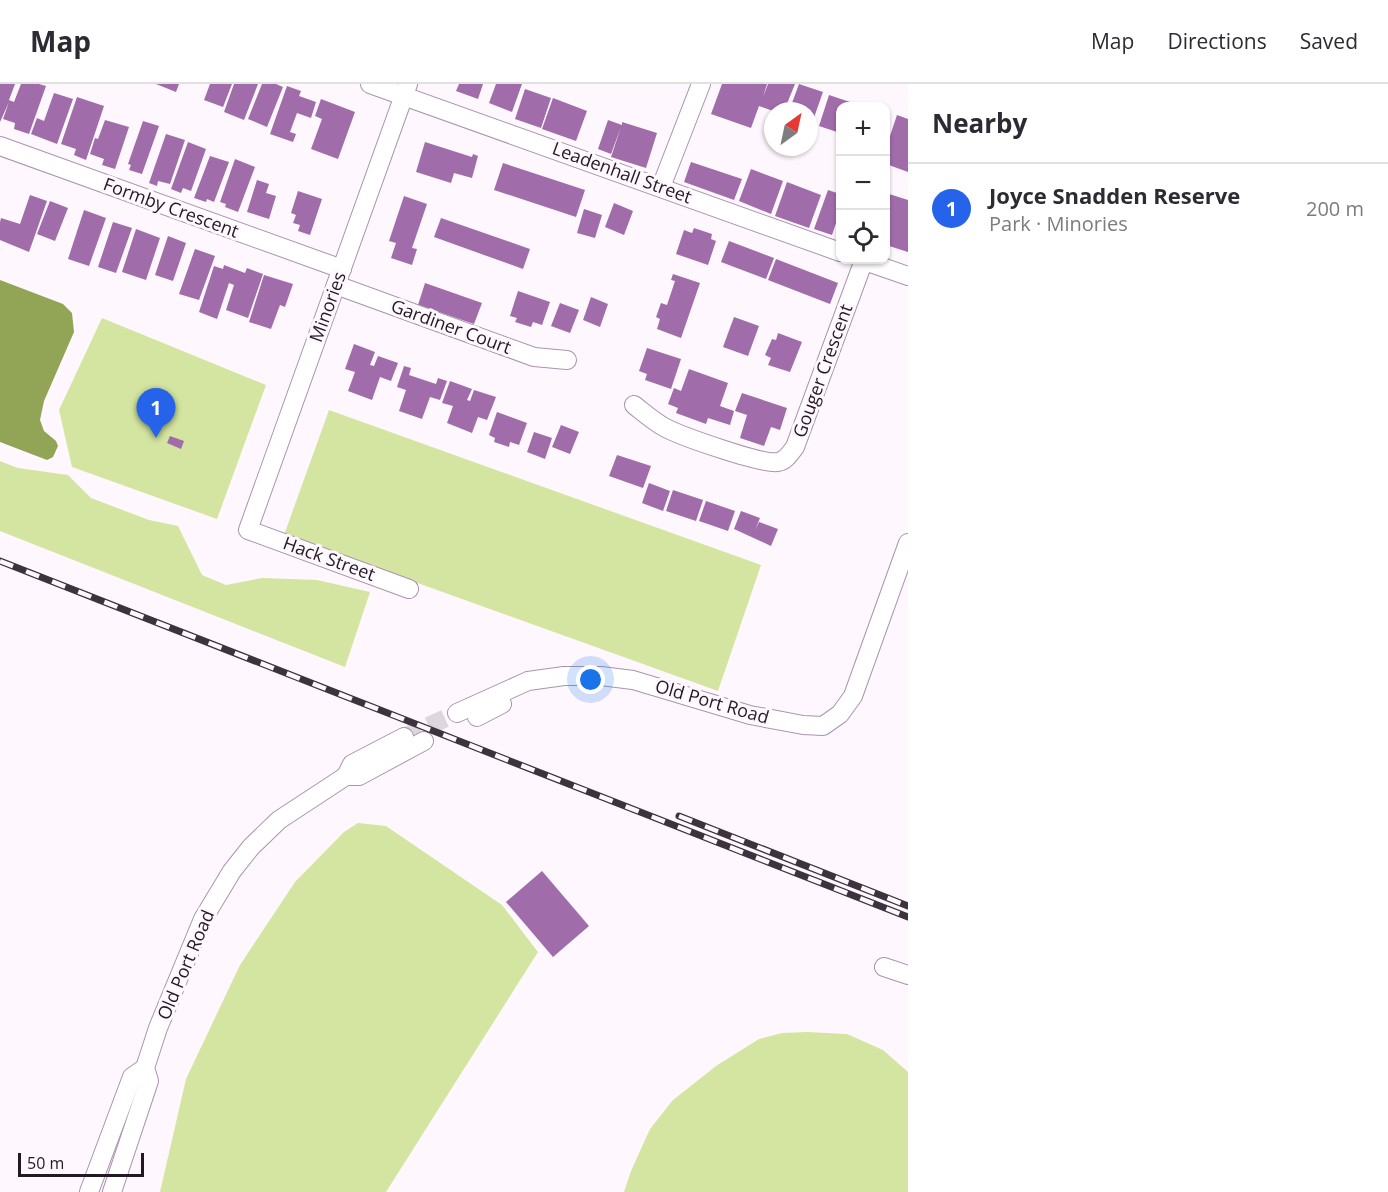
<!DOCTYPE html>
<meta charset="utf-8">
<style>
body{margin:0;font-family:"Open Sans",sans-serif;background:#f2f2f3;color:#2b2b33}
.controls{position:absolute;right:18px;top:18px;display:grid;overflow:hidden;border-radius:12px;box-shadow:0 2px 4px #0004}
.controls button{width:54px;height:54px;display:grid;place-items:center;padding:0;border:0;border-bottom:2px solid #e1e1e2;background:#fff;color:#2b2b33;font:30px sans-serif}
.compass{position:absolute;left:764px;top:18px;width:54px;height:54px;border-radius:50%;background:#fff;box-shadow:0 2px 4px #0004;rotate:33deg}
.scale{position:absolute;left:18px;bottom:15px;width:126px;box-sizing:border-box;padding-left:6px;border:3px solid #231924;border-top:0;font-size:16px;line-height:21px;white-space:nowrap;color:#231924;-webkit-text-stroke:4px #fef8fe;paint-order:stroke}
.you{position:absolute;left:591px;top:596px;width:21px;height:21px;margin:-15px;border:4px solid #fff;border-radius:50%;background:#1a73e8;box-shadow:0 0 0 9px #1a73e833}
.badge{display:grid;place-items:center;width:39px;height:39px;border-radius:50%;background:#2563eb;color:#fff;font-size:20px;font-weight:700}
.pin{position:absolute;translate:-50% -50px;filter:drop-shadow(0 2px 3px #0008)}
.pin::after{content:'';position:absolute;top:32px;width:21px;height:18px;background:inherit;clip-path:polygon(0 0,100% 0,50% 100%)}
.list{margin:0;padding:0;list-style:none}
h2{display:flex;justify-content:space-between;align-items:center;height:78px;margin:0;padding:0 24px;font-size:26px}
h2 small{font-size:20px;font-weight:400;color:#7c7c81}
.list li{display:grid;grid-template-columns:39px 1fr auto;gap:18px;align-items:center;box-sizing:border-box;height:90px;padding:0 24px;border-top:2px solid #e1e1e2}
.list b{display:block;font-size:22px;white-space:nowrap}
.list p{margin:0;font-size:20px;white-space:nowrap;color:#7c7c81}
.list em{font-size:20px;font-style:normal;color:#7c7c81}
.icon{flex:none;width:33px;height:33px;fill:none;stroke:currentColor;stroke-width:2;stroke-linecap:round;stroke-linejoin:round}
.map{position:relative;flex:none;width:908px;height:1108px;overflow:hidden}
header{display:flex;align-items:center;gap:36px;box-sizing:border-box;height:84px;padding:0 30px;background:#fff;border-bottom:2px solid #e1e1e2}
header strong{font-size:28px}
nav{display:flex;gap:33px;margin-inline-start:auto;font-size:21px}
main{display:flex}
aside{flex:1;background:#fff}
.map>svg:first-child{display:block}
</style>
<header>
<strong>Map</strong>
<nav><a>Map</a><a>Directions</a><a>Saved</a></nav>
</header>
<main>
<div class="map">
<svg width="908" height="1108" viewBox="0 0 908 1108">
<rect width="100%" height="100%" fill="#fef8fe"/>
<g fill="#d3e5a0">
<path d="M 102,234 L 266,301 L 217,435 L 72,383 L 59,326 Z"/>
<path d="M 329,326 L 761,481 L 718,607 L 284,451 Z"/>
<path d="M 0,377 L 18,384 L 68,391 L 91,414 L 149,436 L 178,442 L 202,491 L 226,501 L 262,494 L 317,496 L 370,508 L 345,583 L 0,447 Z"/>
<path d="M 358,739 L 386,742 L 502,821 L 538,868 L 386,1108 L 160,1108 L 186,995 L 240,881 L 295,798 L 344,748 Z"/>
<path d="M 807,948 L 847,950 L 883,966 L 908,988 L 908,1108 L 624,1108 L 631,1087 L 650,1045 L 673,1016 L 716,982 L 759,955 L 782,949 Z"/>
</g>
<path fill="#92a455" d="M 0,196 L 63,220 L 72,229 L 74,248 L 44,317 L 40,336 L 44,347 L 56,357 L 58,362 L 53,373 L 47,376 L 0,358 Z"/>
<g fill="#a06ca9">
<path d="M 0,0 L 15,0 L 9,16 L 14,18 L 21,0 L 39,0 L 46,2 L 29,50 L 14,45 L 15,39 L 3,35 L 9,18 L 0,38 Z"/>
<path d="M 156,0 L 179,0 L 176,8 Z"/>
<path d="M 210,0 L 232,0 L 223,23 L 204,16 Z"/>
<path d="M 234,0 L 258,0 L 244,36 L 224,28 Z"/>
<path d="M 262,0 L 276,0 L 283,3 L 267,43 L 248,35 Z"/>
<path d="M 459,0 L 483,0 L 478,15 L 456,7 Z"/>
<path d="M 496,0 L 522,0 L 512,28 L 489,19 Z"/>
<path d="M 722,0 L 767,0 L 763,13 L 768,0 L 795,0 L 784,27 L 773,27 L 759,22 L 751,44 L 711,30 Z"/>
<path d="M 799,0 L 823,8 L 811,42 L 809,42 L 809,27 L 789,27 Z"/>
<path d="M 287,2 L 301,7 L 299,12 L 316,18 L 311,34 L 297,29 L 290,48 L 296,50 L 293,58 L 270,50 Z"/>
<path d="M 525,5 L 551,14 L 541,44 L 515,35 Z"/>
<path d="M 54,9 L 73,15 L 57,60 L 31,50 L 37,34 L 44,37 Z"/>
<path d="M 829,11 L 850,18 L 849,22 L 840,22 L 840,49 L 819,42 Z"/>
<path d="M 77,13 L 104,22 L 86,76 L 74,71 L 76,65 L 61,60 Z"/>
<path d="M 553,14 L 587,27 L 576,57 L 542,45 Z"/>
<path d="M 321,15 L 355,28 L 338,75 L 311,65 L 322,35 L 315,32 Z"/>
<path d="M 897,31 L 908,35 L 908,88 L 886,80 L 886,64 Z"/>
<path d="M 105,36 L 129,43 L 115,85 L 102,81 L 104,75 L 90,70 L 95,54 L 98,55 Z"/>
<path d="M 608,36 L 622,41 L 622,38 L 657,49 L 646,84 L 611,73 L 621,43 L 611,70 L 598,65 Z"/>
<path d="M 143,37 L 159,42 L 142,90 L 129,86 L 131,81 L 128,80 Z"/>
<path d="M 166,50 L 185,56 L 170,100 L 158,97 L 157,102 L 149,99 Z"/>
<path d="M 188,58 L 206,65 L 191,107 L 183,104 L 181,109 L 171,105 Z"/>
<path d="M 425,58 L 472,73 L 473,70 L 478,72 L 472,94 L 454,89 L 451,99 L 416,88 Z"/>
<path d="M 210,72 L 229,78 L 214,118 L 207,115 L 206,118 L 194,114 Z"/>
<path d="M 235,75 L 255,83 L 238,128 L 225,123 L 226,120 L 220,118 Z"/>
<path d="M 691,78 L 742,95 L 734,116 L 684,98 Z"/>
<path d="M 503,79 L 585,106 L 576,133 L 494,106 Z"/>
<path d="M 751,85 L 783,97 L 771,130 L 739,117 Z"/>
<path d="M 257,96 L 269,100 L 266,109 L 276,112 L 269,135 L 247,128 Z"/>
<path d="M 787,98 L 821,111 L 809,144 L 775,132 Z"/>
<path d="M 828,106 L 840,110 L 840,127 L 832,151 L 814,145 Z"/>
<path d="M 298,107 L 322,115 L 310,151 L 298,147 L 300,141 L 293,139 L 296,131 L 291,129 Z"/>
<path d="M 886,109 L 908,116 L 908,168 L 886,161 Z"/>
<path d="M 30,111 L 47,117 L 29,168 L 0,156 L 0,138 L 1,134 L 20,140 Z"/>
<path d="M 404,112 L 427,120 L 412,164 L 417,165 L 412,181 L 391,174 L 396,159 L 389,157 Z"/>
<path d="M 50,117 L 68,124 L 55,157 L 37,150 Z"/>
<path d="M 614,119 L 633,127 L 624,151 L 605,143 Z"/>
<path d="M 584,125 L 602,131 L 595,154 L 577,149 Z"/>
<path d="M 84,126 L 106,134 L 89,182 L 68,175 Z"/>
<path d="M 441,134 L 530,165 L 523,185 L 434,153 Z"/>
<path d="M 113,138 L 132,144 L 116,189 L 98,183 Z"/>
<path d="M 694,144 L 712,150 L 711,155 L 716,157 L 708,181 L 676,170 L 684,146 L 692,149 Z"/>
<path d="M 136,145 L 160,154 L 146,196 L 122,188 Z"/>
<path d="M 168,152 L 186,159 L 173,197 L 155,191 Z"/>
<path d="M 729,157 L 774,174 L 766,195 L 721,178 Z"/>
<path d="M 195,165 L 215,172 L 199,216 L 179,210 Z"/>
<path d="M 776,175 L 838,199 L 830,220 L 768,196 Z"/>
<path d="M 224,181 L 245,189 L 247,184 L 263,190 L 248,234 L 226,226 L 234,201 L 229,199 L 217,235 L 199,228 L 214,182 L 223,185 Z"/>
<path d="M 673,190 L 700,199 L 681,254 L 657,245 L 660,235 L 656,233 L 661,219 L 667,221 L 675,197 L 671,196 Z"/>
<path d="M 264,191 L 293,200 L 285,223 L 280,221 L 271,245 L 249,238 Z"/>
<path d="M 425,199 L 482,219 L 474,240 L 418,221 Z"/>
<path d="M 518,207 L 550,218 L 542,241 L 533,238 L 531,243 L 515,238 L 517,234 L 510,232 Z"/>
<path d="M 591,213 L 608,220 L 600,243 L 583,236 Z"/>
<path d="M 560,219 L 579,226 L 570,249 L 551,242 Z"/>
<path d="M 734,233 L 759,242 L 748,272 L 723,263 Z"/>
<path d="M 778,249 L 802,258 L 790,288 L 768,281 L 771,274 L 765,271 L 772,255 L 776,256 Z"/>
<path d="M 354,260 L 375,268 L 370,281 L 374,282 L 378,272 L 398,279 L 391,297 L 380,293 L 372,316 L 348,307 L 355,288 L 345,285 Z"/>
<path d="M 647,264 L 681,275 L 671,305 L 645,296 L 647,290 L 639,287 Z"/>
<path d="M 404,282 L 411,284 L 409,291 L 436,300 L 438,294 L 447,297 L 440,316 L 430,313 L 422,335 L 399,327 L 406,306 L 397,303 Z"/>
<path d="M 689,285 L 728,299 L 720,322 L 734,327 L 730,341 L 708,334 L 706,340 L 676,329 L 678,324 L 668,320 L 674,304 L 681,307 Z"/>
<path d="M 450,297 L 472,305 L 467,316 L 470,317 L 474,306 L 496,313 L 487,336 L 478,333 L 472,349 L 447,339 L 453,322 L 442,319 Z"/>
<path d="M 742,309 L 787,324 L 780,346 L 771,343 L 764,362 L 740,354 L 747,331 L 735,327 Z"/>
<path d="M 497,328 L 527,339 L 519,361 L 510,358 L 509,363 L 494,358 L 495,354 L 489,351 Z"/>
<path d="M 561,341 L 579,348 L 570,370 L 552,363 Z"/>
<path d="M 534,348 L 552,354 L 545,375 L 527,368 Z"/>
<path d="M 170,352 L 184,357 L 181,365 L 167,359 Z"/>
<path d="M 617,371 L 651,382 L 643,404 L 609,392 Z"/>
<path d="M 649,399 L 670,407 L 663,427 L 642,419 Z"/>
<path d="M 673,406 L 703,416 L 696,437 L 666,427 Z"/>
<path d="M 706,417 L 735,427 L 728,447 L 699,437 Z"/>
<path d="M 741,427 L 760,434 L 755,446 L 759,438 L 778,445 L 771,462 L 734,445 Z"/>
<path d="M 542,787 L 589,842 L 553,873 L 506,818 Z"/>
</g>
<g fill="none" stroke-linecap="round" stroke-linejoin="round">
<path stroke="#ddd7dd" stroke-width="18" stroke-dasharray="18 9" stroke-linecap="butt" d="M 404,653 L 457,629"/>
<defs>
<g id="minor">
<path d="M 370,0 L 840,168"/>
<path d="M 408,0 L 248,446 L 409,505"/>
<path d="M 0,62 L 342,185"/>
<path d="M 661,103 L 701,0"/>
<path d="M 862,176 L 908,192"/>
<path d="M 336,201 L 534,273 L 567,276"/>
<path d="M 634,321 C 643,328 653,337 664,343 C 680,352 763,381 778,378 C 787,376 790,369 795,363 L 864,176"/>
<path d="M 457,629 L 528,597 L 564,592 L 601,592 L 633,596 L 750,631 L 803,641 L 823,642 L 840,630 L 853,612 L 908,459"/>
<path d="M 477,633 L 502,620"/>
<path d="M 346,692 L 352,680 L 404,653"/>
<path d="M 884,883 L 908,891"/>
<path d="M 89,1108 L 132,993 L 145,984"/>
<path d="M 112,1108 L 149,997 L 145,984 L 158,944 L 203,835 L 232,787 L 251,763 L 279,736 L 346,692 L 359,692 L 424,657"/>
</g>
</defs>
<use href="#minor" stroke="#ab93af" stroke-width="20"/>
<use href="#minor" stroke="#fff" stroke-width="18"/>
<defs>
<g id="rail">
<path d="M 0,477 L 908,833"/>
<path d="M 679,732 L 908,822"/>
</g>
</defs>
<use href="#rail" stroke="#3d333e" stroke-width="7"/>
<use href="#rail" stroke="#fef8fe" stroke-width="4.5" stroke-dasharray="14" stroke-linecap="butt"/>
</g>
<g text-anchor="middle" stroke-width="6" stroke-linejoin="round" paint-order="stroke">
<g font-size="18" fill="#231924" stroke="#fef8fe">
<text transform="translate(622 89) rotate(20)" y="6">Leadenhall Street</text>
<text transform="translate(171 124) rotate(20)" y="6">Formby Crescent</text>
<text transform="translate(328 223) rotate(-70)" y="6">Minories</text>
<text transform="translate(451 243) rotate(20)" y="6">Gardiner Court</text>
<text transform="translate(823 287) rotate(-70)" y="6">Gouger Crescent</text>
<text transform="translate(329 475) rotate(20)" y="6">Hack Street</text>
<text transform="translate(712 618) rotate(16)" y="6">Old Port Road</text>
<text transform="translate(186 881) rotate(-67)" y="6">Old Port Road</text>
</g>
</g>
</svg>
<div class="controls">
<button>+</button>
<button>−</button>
<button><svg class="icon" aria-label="locate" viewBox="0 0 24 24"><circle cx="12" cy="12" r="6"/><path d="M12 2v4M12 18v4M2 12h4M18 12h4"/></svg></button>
</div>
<svg class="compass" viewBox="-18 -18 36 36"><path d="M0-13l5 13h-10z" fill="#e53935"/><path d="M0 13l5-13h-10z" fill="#7c7c81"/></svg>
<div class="scale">50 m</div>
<div class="you"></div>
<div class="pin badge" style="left:156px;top:354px">1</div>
</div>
<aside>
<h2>Nearby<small></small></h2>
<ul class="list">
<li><span class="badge">1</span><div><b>Joyce Snadden Reserve</b><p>Park · Minories</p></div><em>200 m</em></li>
</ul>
</aside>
</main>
